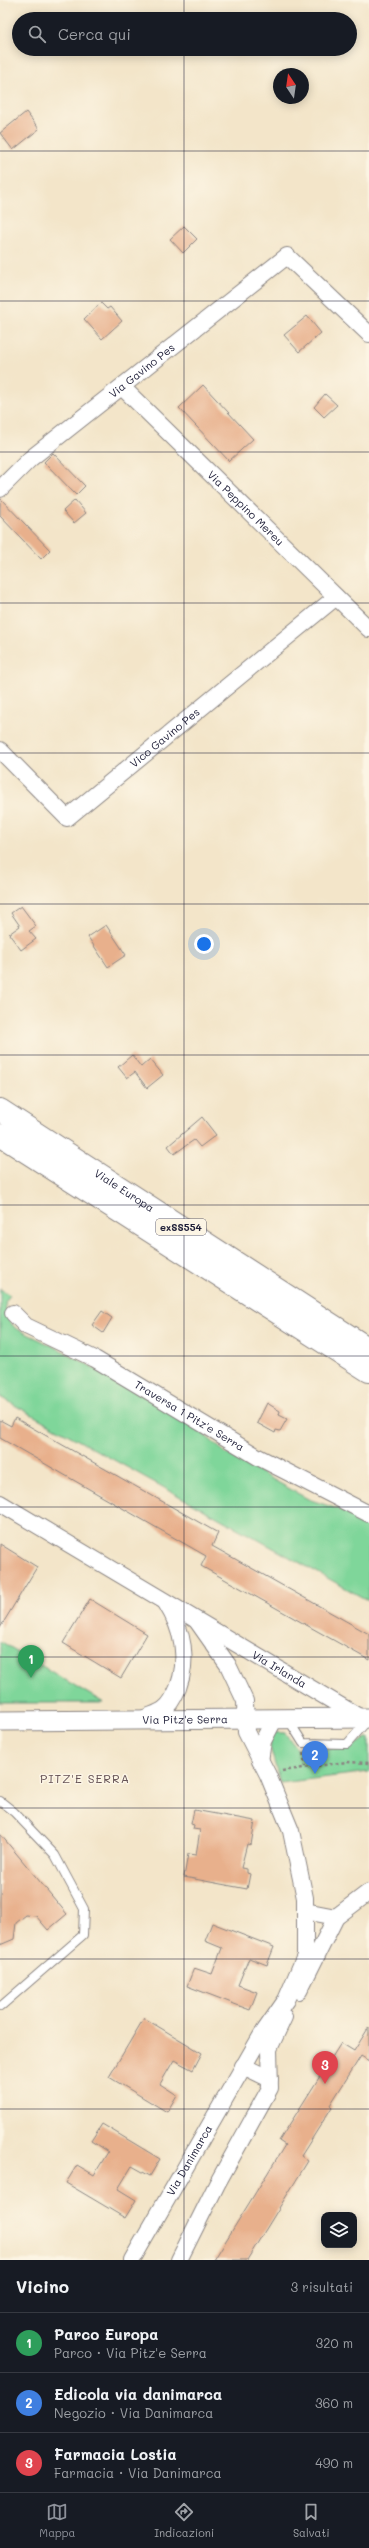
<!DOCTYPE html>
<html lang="it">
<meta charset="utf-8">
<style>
body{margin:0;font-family:Mali,sans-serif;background:#242831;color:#f1f3f6}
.controls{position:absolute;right:12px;bottom:12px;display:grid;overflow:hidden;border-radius:8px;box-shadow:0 2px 10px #0003}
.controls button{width:36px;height:36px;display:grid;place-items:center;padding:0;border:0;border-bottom:1px solid #363941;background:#171b24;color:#f1f3f6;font:20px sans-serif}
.compass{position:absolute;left:273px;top:68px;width:36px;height:36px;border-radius:50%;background:#171b24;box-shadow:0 2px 10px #0003;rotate:347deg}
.you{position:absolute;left:204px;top:944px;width:14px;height:14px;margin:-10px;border:3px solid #fff;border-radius:50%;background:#1a73e8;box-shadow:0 0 0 6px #1a73e833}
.badge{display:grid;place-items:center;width:26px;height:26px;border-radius:50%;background:#8c9099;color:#fff;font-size:13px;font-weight:700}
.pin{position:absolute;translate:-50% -33px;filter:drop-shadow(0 1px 2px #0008)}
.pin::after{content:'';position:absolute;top:21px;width:14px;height:12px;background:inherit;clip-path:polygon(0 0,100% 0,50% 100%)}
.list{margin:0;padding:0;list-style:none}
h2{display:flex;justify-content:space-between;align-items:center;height:52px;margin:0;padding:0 16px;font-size:17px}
h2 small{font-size:13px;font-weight:400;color:#9ea1a6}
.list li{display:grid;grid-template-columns:26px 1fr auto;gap:12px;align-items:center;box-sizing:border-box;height:60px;padding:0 16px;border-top:1px solid #363941}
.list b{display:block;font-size:15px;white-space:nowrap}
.list p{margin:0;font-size:13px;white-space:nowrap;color:#9ea1a6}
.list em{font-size:13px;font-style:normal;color:#9ea1a6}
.icon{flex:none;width:22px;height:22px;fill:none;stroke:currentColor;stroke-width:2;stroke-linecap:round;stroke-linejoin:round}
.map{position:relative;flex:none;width:369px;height:2260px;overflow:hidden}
.search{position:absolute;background:#171b24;box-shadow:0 2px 10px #0003;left:12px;right:12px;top:12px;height:44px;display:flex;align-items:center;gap:10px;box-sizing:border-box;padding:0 14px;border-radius:22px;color:#9ea1a6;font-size:15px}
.sheet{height:232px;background:#171b24}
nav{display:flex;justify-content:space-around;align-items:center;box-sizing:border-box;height:56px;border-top:1px solid #363941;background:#171b24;font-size:11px;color:#9ea1a6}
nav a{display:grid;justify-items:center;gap:2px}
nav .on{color:#8c9099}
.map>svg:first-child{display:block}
</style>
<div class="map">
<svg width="369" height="2260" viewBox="0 0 369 2260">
<rect width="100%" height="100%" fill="#fcf5e5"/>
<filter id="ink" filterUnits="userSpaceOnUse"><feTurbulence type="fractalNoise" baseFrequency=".025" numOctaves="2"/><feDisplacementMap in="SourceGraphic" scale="8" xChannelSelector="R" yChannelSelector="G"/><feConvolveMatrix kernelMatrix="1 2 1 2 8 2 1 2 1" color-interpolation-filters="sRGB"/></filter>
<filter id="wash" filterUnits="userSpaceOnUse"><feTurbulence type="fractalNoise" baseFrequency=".012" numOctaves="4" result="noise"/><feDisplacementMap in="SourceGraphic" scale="16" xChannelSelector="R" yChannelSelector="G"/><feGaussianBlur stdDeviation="0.9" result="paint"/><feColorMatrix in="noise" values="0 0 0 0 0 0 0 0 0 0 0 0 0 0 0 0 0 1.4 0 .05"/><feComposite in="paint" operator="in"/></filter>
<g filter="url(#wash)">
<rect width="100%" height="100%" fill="#f3e5c9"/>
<g fill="#7fd69a" stroke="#507c6a">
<path d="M 0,1289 L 10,1295 L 5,1302 L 7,1318 L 15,1328 L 59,1349 L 153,1400 L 195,1427 L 227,1454 L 308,1499 L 341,1510 L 369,1524 L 369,1601 L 0,1397 Z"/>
<path d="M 0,1641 L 104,1703 L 0,1703 Z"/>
<path d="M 266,1732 L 285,1733 L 297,1749 L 350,1748 L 369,1737 L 369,1772 L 280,1783 Z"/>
</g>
<g id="blocks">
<g fill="#e8b08c">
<path d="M 26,112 L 39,129 L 13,150 L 0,133 Z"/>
<path d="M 184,226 L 197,239 L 183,253 L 170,239 Z"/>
<path d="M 101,303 L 107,309 L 110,307 L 122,321 L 102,339 L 84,319 Z"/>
<path d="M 307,316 L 321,333 L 299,352 L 284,335 Z"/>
<path d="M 203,385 L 253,439 L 229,461 L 179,408 Z"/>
<path d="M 325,394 L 337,405 L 324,417 L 314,407 Z"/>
<path d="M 53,453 L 85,486 L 76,495 L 44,462 Z"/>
<path d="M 0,498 L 50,550 L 41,559 L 0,516 Z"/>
<path d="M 75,500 L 86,513 L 74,523 L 63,511 Z"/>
<path d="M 21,906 L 36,926 L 29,931 L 36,939 L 21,950 L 9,934 L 20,926 L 11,913 Z"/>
<path d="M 106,925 L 126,955 L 108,967 L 88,937 Z"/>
<path d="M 132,1055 L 141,1067 L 150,1059 L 163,1075 L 147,1088 L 135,1072 L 127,1078 L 118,1067 Z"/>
<path d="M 202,1117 L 216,1135 L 200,1147 L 194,1140 L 174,1154 L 168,1146 Z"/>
<path d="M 102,1311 L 112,1318 L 103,1333 L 92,1325 Z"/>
<path d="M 267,1403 L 280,1411 L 279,1415 L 287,1419 L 280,1431 L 276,1430 L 275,1433 L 257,1423 Z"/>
<path d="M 15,1418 L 218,1533 L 212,1546 L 369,1634 L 369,1660 L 201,1566 L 206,1556 L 0,1438 L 0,1420 L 11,1426 Z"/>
<path d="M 0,1544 L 37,1567 L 0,1628 Z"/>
<path d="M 90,1599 L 147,1634 L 121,1678 L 63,1643 Z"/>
<path d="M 194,1810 L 255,1821 L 251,1845 L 247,1844 L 241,1868 L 247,1869 L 247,1873 L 250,1874 L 247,1889 L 184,1877 L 188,1854 L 196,1855 L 200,1830 L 193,1829 L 194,1825 L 191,1824 Z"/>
<path d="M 0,1834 L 67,1914 L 48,1930 L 36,1916 L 26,1915 L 16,1923 L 14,1939 L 0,1945 Z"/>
<path d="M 212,1923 L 274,1947 L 267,1965 L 249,1958 L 238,1985 L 257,1992 L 250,2010 L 187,1986 L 194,1968 L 212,1974 L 222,1948 L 205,1941 Z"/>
<path d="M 144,2018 L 202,2053 L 193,2070 L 174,2060 L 160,2084 L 177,2095 L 167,2112 L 109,2077 Z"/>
<path d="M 369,2027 L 369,2061 L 361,2056 L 330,2105 L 332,2107 L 301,2156 L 308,2161 L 247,2260 L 214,2260 L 285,2145 L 279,2141 L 341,2043 L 354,2051 Z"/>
<path d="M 102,2124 L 160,2159 L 150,2176 L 132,2166 L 118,2189 L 136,2200 L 125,2218 L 66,2183 L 77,2165 L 94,2175 L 108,2152 L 91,2141 Z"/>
</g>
</g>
</g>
<g filter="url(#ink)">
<use href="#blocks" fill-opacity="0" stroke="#8a8482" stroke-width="1"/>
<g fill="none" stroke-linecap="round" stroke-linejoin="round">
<defs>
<g id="service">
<path d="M 288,1719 L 303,1743 L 347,1744 L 369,1719"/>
<path d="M 0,1801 L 14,1812 L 55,1855 L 84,1909 L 83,1935 L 0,2007"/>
</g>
<g id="minor">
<path id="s1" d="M 122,387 L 369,629"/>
<path id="s2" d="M 0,489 L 30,459 L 287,256 L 369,334"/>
<path id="s3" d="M 0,750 L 67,818 L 336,597"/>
<path id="s4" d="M 13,1313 L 26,1326 L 95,1359 L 258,1457 L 369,1514"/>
<path id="s5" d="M 0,1503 L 361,1718"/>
<path d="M 145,1718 C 151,1715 159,1713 164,1709 C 170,1705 175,1695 178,1688 C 189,1658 183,1630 166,1603"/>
<path d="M 260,1761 L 263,1741 L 275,1718"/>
<path d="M 305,1911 L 336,1917"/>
<path d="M 299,1991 L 336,1917 L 369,1892"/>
<path d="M 243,2066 L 270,2079"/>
<path id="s6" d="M 132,2260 L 261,2036 L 286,2000 L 305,1956 L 305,1898 L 291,1831 L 268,1775 L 246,1732 L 245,1701 L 228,1665 L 197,1621"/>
<path d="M 179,2260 L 217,2184 L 270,2088 L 269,2049 L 284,2017"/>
</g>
<g id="tertiary">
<path id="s7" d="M 0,1721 L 369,1718"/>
</g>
<g id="primary">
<path id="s8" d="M 0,1110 L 369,1349"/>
<path d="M 0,1135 L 369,1371"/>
</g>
</defs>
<use href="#service" stroke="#8a8482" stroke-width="10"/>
<use href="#minor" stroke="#8a8482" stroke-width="18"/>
<use href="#tertiary" stroke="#8a8482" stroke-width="21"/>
<use href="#primary" stroke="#8a8482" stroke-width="24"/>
<g stroke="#8a8482" stroke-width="2.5" stroke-dasharray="3 3" stroke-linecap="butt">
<path d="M 303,1753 L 305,1767"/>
<path d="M 282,1771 L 346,1762 L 369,1763"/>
</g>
<use href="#service" stroke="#fff" stroke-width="8"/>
<use href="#minor" stroke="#fff" stroke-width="16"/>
<use href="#tertiary" stroke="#fff" stroke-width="19"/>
<use href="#primary" stroke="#fff" stroke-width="22"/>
</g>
</g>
<path fill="none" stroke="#22223b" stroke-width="1" stroke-opacity="0.55" d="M 184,0 L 184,19M 184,49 L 184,2260M 0,151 L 369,151M 0,301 L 369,301M 0,452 L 369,452M 0,603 L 369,603M 0,753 L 369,753M 0,904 L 369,904M 0,1055 L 369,1055M 0,1205 L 369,1205M 0,1356 L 369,1356M 0,1507 L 369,1507M 0,1657 L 369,1657M 0,1808 L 369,1808M 0,1959 L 369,1959M 0,2109 L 369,2109"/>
<g text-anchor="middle" stroke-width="3" stroke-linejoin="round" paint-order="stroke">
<rect fill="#fcf5e5" stroke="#63616e" stroke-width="1" x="156" y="1219" width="50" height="16" rx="3"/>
<g font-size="10" font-weight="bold" fill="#22223b">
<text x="181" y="1231">exSS554</text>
</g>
<g font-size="11" fill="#22223b" stroke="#fcf5e5">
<text dy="4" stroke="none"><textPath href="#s2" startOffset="185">Via Gavino Pes</textPath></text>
<text dy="4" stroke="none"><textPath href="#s1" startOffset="173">Via Peppino Mereu</textPath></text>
<text dy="4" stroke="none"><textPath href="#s3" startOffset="222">Vico Gavino Pes</textPath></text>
<text dy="4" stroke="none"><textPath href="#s8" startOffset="148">Viale Europa</textPath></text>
<text dy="4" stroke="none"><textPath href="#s4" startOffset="205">Traversa 1 Pitz'e Serra</textPath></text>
<text dy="4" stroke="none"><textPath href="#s5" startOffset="325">Via Irlanda</textPath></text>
<text dy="4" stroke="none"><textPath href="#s7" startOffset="185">Via Pitz'e Serra</textPath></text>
<text dy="4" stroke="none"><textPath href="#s6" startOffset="115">Via Danimarca</textPath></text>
</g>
<g font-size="12" letter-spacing="1" fill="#675457" stroke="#fcf5e5">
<text x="85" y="1783">PITZ'E SERRA</text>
</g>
</g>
</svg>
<div class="controls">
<button><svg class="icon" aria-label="layers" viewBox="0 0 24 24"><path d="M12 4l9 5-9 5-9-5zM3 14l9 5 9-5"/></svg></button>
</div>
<svg class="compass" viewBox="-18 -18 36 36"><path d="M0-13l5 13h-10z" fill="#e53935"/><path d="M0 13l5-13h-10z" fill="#9ea1a6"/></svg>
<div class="you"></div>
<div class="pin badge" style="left:31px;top:1678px;background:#2e9e5b">1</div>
<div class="pin badge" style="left:315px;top:1774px;background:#3f7fe0">2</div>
<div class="pin badge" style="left:325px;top:2084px;background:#e0444e">3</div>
<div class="search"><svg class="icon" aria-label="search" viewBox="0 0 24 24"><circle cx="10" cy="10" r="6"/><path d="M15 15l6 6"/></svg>Cerca qui</div>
</div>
<section class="sheet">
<h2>Vicino<small>3 risultati</small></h2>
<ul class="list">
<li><span class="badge" style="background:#2e9e5b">1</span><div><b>Parco Europa</b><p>Parco · Via Pitz'e Serra</p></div><em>320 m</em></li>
<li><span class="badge" style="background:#3f7fe0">2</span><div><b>Edicola via danimarca</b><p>Negozio · Via Danimarca</p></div><em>360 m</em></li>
<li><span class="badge" style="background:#e0444e">3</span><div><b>Farmacia Lostia</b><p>Farmacia · Via Danimarca</p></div><em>490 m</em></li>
</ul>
</section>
<nav>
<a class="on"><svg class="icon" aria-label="map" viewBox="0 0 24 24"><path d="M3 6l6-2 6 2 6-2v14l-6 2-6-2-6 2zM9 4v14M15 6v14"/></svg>Mappa</a>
<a><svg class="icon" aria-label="directions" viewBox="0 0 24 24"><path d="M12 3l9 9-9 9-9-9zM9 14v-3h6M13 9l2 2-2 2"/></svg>Indicazioni</a>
<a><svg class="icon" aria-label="saved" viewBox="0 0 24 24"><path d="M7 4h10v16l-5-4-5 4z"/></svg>Salvati</a>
</nav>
